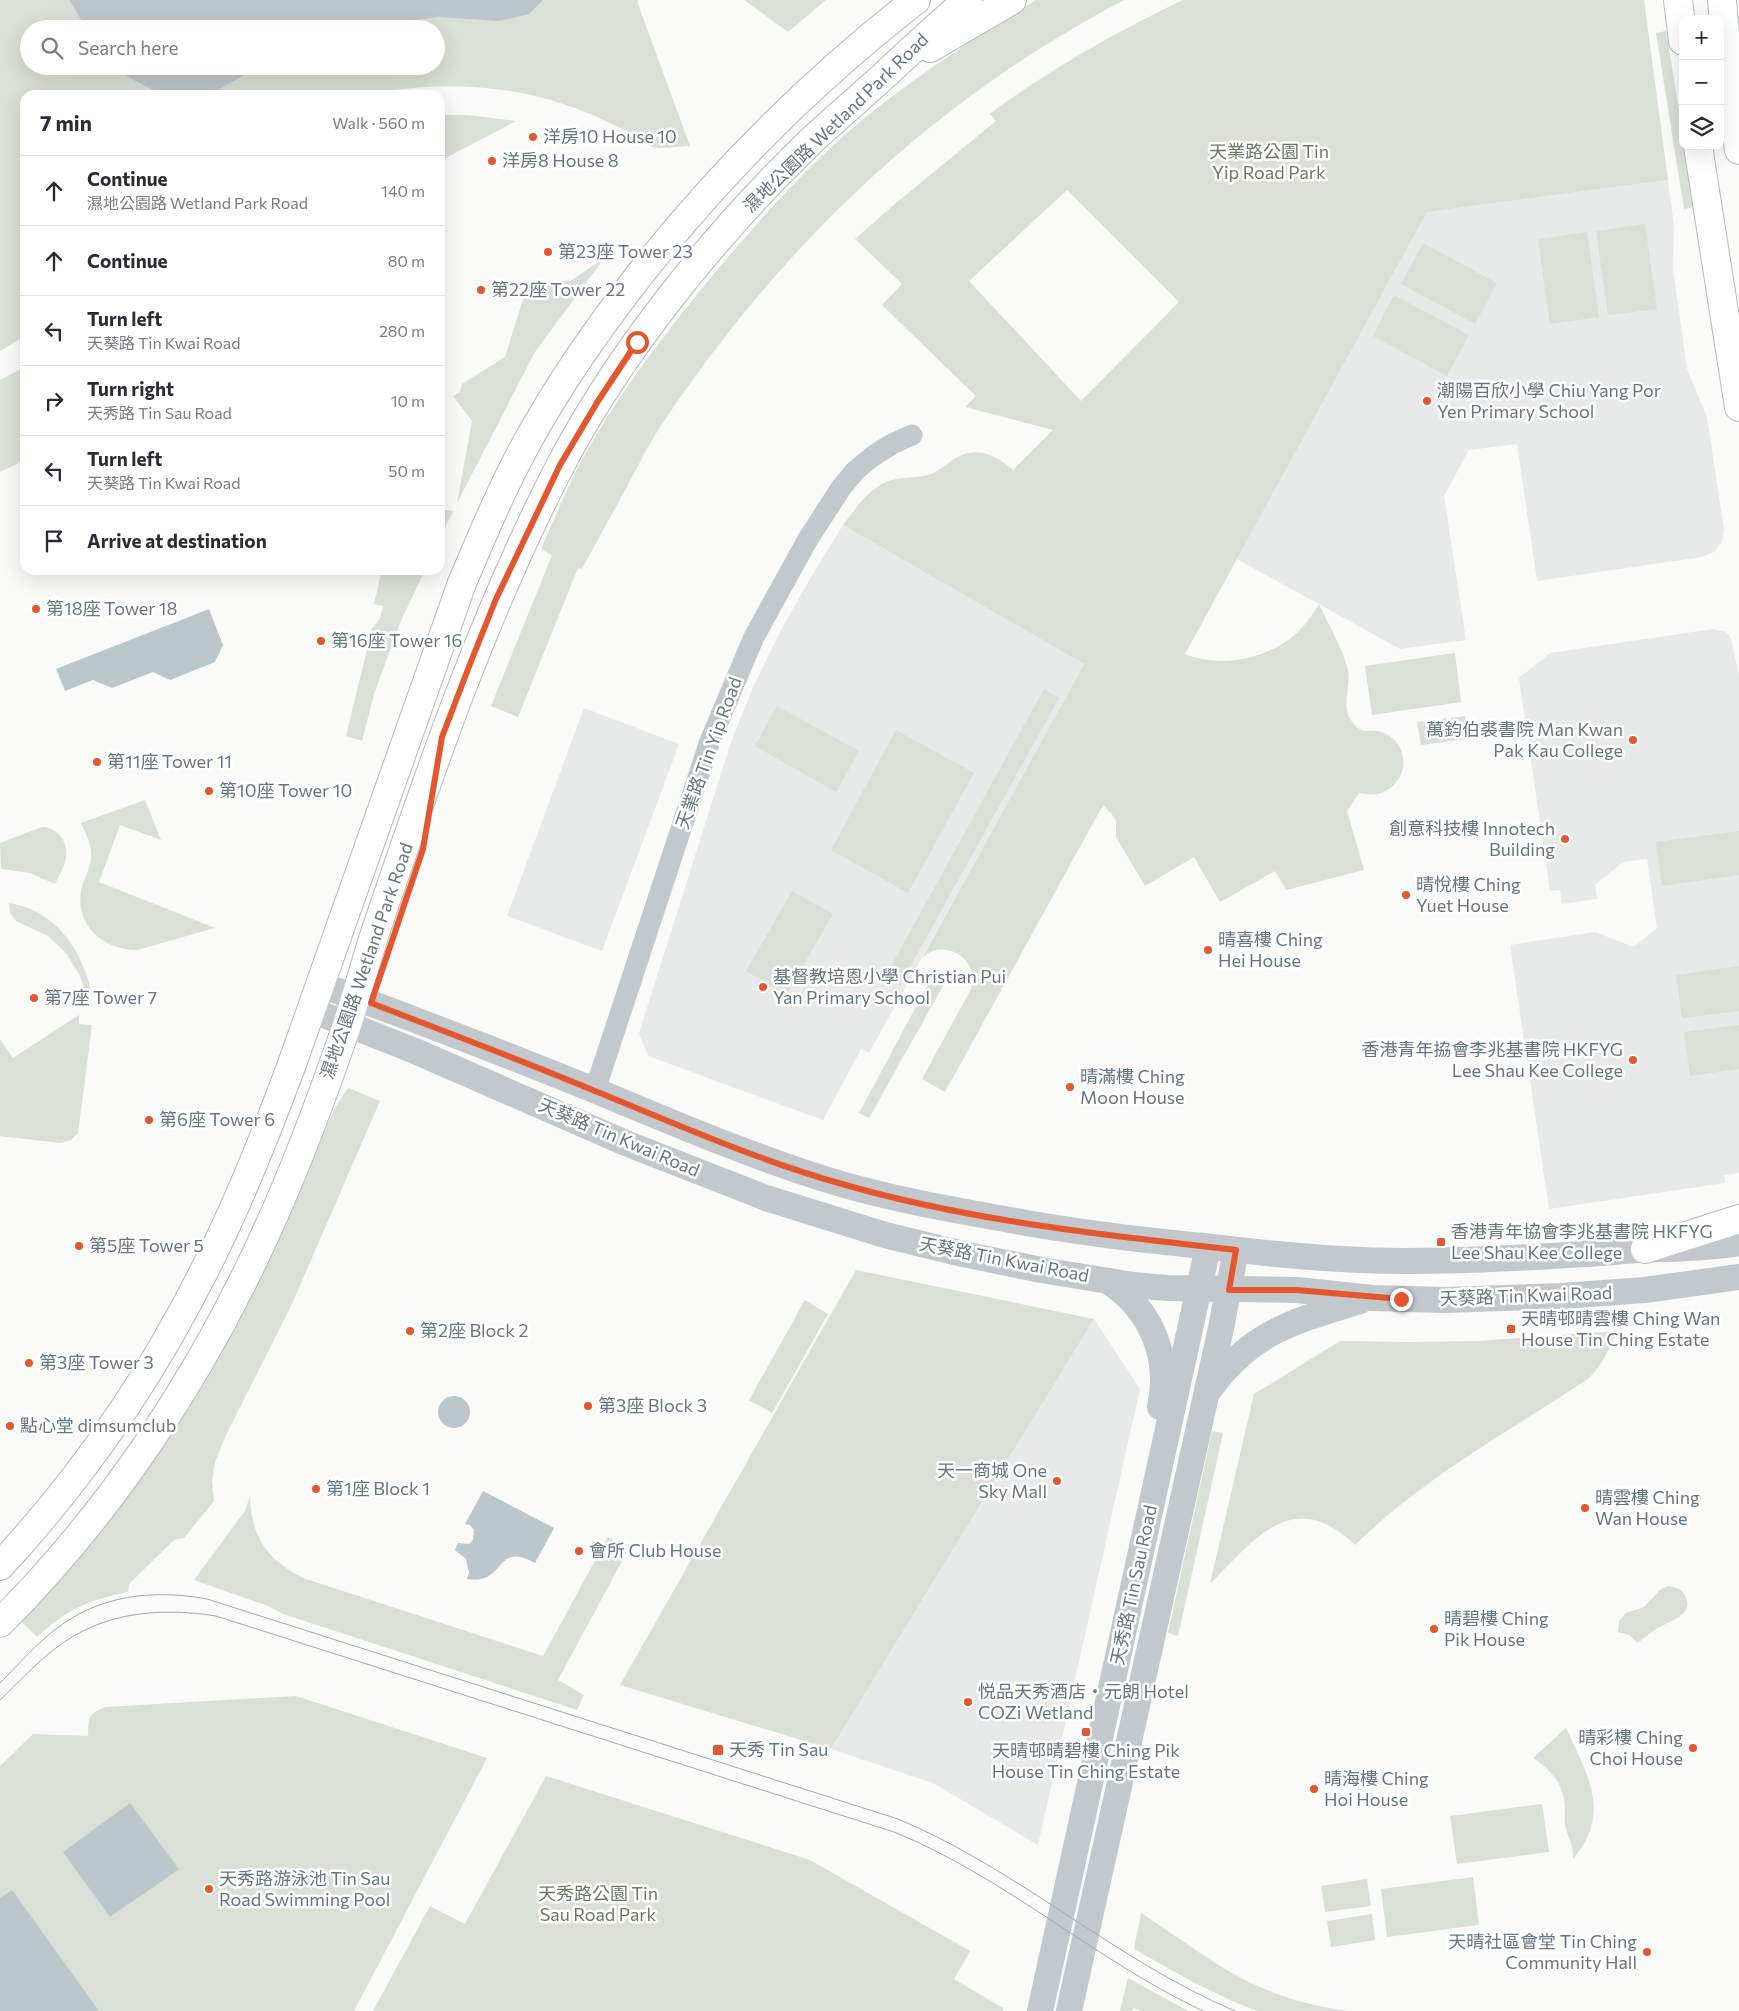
<!DOCTYPE html>
<meta charset="utf-8">
<style>
body{margin:0;font-family:Commissioner,"Noto Sans TC",sans-serif;background:#f2f2f3;color:#2b2b33}
.controls{position:absolute;right:15px;top:15px;display:grid;overflow:hidden;border-radius:10px;box-shadow:0 5px 20px #0002}
.controls button{width:45px;height:45px;display:grid;place-items:center;padding:0;border:0;border-bottom:1px solid #e1e1e2;background:#fff;color:#2b2b33;font:25px sans-serif}
.stop{position:absolute;width:15px;height:15px;margin:-11px;border:4px solid #e4572e;border-radius:50%;background:#fff}
.stop.end{background:#e4572e;border-color:#fff;box-shadow:0 1px 5px #0008}
.list{margin:0;padding:0;list-style:none}
h2{display:flex;justify-content:space-between;align-items:center;height:65px;margin:0;padding:0 20px;font-size:21px}
h2 small{font-size:16px;font-weight:400;color:#7c7c81}
.list li{display:grid;grid-template-columns:32px 1fr auto;gap:15px;align-items:center;box-sizing:border-box;height:70px;padding:0 20px;border-top:1px solid #e1e1e2}
.list b{display:block;font-size:19px;white-space:nowrap}
.list p{margin:0;font-size:16px;white-space:nowrap;color:#7c7c81}
.list em{font-size:16px;font-style:normal;color:#7c7c81}
.icon{flex:none;width:28px;height:28px;fill:none;stroke:currentColor;stroke-width:2;stroke-linecap:round;stroke-linejoin:round}
.map{position:relative;flex:none;width:1739px;height:2011px;overflow:hidden}
.search{position:absolute;background:#fff;box-shadow:0 5px 20px #0002;left:20px;top:20px;width:425px;height:55px;display:flex;align-items:center;gap:12px;box-sizing:border-box;padding:0 18px;border-radius:28px;color:#7c7c81;font-size:19px}
.panel{position:absolute;background:#fff;box-shadow:0 5px 20px #0002;left:20px;top:90px;width:425px;height:485px;border-radius:15px}
.map>svg:first-child{display:block}
</style>
<div class="map">
<svg width="1739" height="2011" viewBox="0 0 1739 2011">
<rect width="100%" height="100%" fill="#fafaf8"/>
<g fill="#e8e9e9">
<path d="M 1668,180 L 1674,226 L 1673,269 L 1687,369 L 1707,417 L 1724,530 L 1722,542 L 1714,552 L 1702,557 L 1537,581 L 1517,444 L 1469,450 L 1444,496 L 1466,640 L 1400,649 L 1237,559 L 1427,212 Z"/>
<path d="M 843,525 L 1084,664 L 869,1053 L 861,1049 L 823,1120 L 648,1056 L 639,1033 L 731,742 L 754,685 L 781,630 L 811,577 Z"/>
<path d="M 1713,629 L 1726,632 L 1731,638 L 1739,675 L 1739,1173 L 1724,1175 L 1725,1183 L 1549,1209 L 1510,945 L 1595,932 L 1634,947 L 1657,928 L 1647,859 L 1623,862 L 1595,885 L 1597,899 L 1562,904 L 1560,890 L 1550,891 L 1519,678 L 1550,653 Z"/>
<path d="M 584,708 L 679,744 L 602,951 L 507,916 Z"/>
<path d="M 1094,1319 L 1140,1389 L 1038,1845 L 935,1784 L 831,1749 Z"/>
</g>
<g fill="#dadfd7" fill-rule="evenodd">
<path d="M 0,0 L 638,0 L 638,4 L 690,146 C 681,146 660,150 652,147 C 643,143 635,136 626,131 C 606,120 585,111 563,104 C 496,82 432,82 363,95 L 25,95 L 25,336 L 0,351 ZM 29,29 L 436,29 L 436,66 L 29,66 Z"/>
<path d="M 744,0 L 826,0 L 788,32 Z"/>
<path d="M 1036,0 L 1124,0 C 931,101 773,253 655,435 C 646,450 638,466 630,481 C 614,510 598,540 582,569 L 578,568 L 518,717 L 491,706 L 552,555 L 541,549 C 552,524 563,498 575,473 C 612,402 662,337 713,275 C 763,215 815,157 877,108 C 927,69 981,34 1036,0 Z"/>
<path d="M 1183,0 L 1644,0 L 1668,180 L 1427,212 L 1185,654 C 1222,669 1269,659 1298,632 C 1306,624 1313,614 1319,604 C 1327,622 1343,649 1347,667 C 1352,683 1342,701 1349,717 C 1352,722 1356,728 1362,730 C 1366,732 1372,730 1377,731 C 1394,734 1406,750 1403,768 C 1401,777 1396,784 1389,789 C 1379,796 1370,795 1359,793 L 1347,811 L 1364,870 L 1286,890 L 1275,871 L 1220,902 L 1194,857 L 1145,886 L 1116,837 L 1116,821 L 1111,813 L 1103,805 L 945,1092 L 922,1079 L 971,989 C 973,981 973,973 969,965 C 959,948 933,943 921,960 L 1084,664 L 843,525 C 858,506 872,483 897,479 C 908,477 920,478 931,474 C 940,470 946,464 954,459 C 977,445 995,455 1013,470 L 1053,430 L 965,407 L 976,396 L 882,305 L 902,284 L 855,239 L 896,203 L 996,121 L 990,114 L 996,109 C 1055,67 1117,31 1183,0 ZM 1067,190 L 1179,302 L 1081,401 L 969,281 Z"/>
<path d="M 1666,31 L 1683,134 L 1683,146 L 1685,146 L 1694,207 L 1684,209 L 1656,33 Z"/>
<path d="M 440,115 L 467,115 L 516,121 L 440,161 Z"/>
<path d="M 1645,224 L 1657,309 L 1608,315 L 1596,231 Z"/>
<path d="M 1587,232 L 1599,317 L 1550,324 L 1538,239 Z"/>
<path d="M 1423,243 L 1497,283 L 1475,324 L 1401,284 Z"/>
<path d="M 605,257 L 535,352 L 457,503 L 472,421 L 453,396 L 460,392 L 462,384 L 505,357 L 525,293 L 541,284 L 572,280 Z"/>
<path d="M 1394,295 L 1469,335 L 1447,376 L 1373,336 Z"/>
<path d="M 25,367 L 25,460 L 0,472 L 0,380 Z"/>
<path d="M 440,509 L 453,511 L 440,538 Z"/>
<path d="M 382,570 L 425,570 L 400,623 L 374,694 L 362,741 L 346,736 L 372,629 L 380,618 L 383,606 L 374,604 Z"/>
<path d="M 1455,653 L 1461,702 L 1372,715 L 1365,666 Z"/>
<path d="M 1044,689 L 1059,698 L 900,985 L 885,977 Z"/>
<path d="M 777,706 L 859,751 L 836,792 L 755,746 Z"/>
<path d="M 1465,716 L 1467,739 L 1421,745 L 1417,722 Z"/>
<path d="M 896,730 L 974,773 L 908,893 L 831,850 Z"/>
<path d="M 145,800 L 161,840 L 120,825 L 99,882 L 215,928 L 137,950 C 104,950 75,926 81,891 C 83,879 91,869 91,857 C 92,845 86,834 81,823 Z"/>
<path d="M 42,827 C 58,827 69,843 66,858 C 64,867 59,876 55,884 L 30,873 L 1,869 L 0,843 Z"/>
<path d="M 1739,831 L 1739,875 L 1662,886 L 1656,842 Z"/>
<path d="M 792,891 L 833,914 L 786,995 L 746,971 Z"/>
<path d="M 9,903 C 56,910 83,951 92,995 L 87,993 L 85,990 L 79,974 L 66,953 L 48,936 L 16,921 L 10,913 Z"/>
<path d="M 1739,966 L 1739,1011 L 1682,1018 L 1676,975 Z"/>
<path d="M 937,975 L 940,976 L 944,984 L 869,1118 L 859,1113 L 931,979 Z"/>
<path d="M 79,1015 L 79,1024 L 92,1025 L 78,1133 L 71,1140 L 60,1143 L 0,1136 L 0,1039 L 13,1058 Z"/>
<path d="M 1739,1025 L 1739,1069 L 1690,1076 L 1684,1032 Z"/>
<path d="M 348,1088 L 380,1101 L 292,1304 L 225,1437 L 215,1462 L 212,1482 L 214,1501 L 184,1538 L 174,1540 L 129,1584 L 128,1592 C 86,1601 69,1608 37,1637 L 18,1618 L 286,1214 L 335,1108 Z"/>
<path d="M 856,1270 L 1094,1319 L 831,1749 L 620,1685 Z"/>
<path d="M 805,1300 L 828,1314 L 772,1413 L 749,1400 Z"/>
<path d="M 1616,1331 C 1610,1350 1603,1363 1589,1378 C 1509,1432 1424,1477 1355,1545 C 1293,1485 1255,1539 1210,1584 L 1254,1394 L 1340,1341 L 1409,1342 L 1478,1341 Z"/>
<path d="M 1212,1431 L 1223,1433 L 1178,1636 L 1168,1633 Z"/>
<path d="M 250,1496 C 251,1538 269,1562 306,1579 L 543,1656 L 608,1537 L 629,1548 L 558,1680 L 584,1695 L 577,1710 L 283,1614 L 268,1606 L 194,1580 L 245,1511 Z"/>
<path d="M 1668,1586 C 1676,1587 1681,1589 1685,1595 C 1695,1614 1672,1620 1660,1627 C 1652,1631 1645,1637 1638,1643 L 1629,1635 L 1618,1632 L 1619,1621 L 1626,1613 L 1644,1607 L 1661,1589 Z"/>
<path d="M 296,1696 L 487,1758 L 354,2011 L 0,2011 L 0,1766 L 33,1734 L 88,1736 C 89,1717 87,1715 105,1707 Z"/>
<path d="M 1566,1728 C 1588,1776 1612,1813 1573,1859 C 1574,1847 1569,1840 1566,1829 C 1564,1821 1565,1813 1565,1805 C 1563,1783 1550,1769 1533,1758 Z"/>
<path d="M 546,1776 L 810,1860 L 970,1951 L 954,1979 L 1003,2008 L 1003,2011 L 373,2011 L 430,1906 L 465,1924 Z"/>
<path d="M 1542,1804 L 1549,1852 L 1457,1864 L 1450,1816 Z"/>
<path d="M 1473,1877 L 1479,1925 L 1387,1937 L 1381,1889 Z"/>
<path d="M 1367,1879 L 1371,1906 L 1325,1912 L 1321,1886 Z"/>
<path d="M 1141,1913 C 1178,1937 1222,1971 1262,1988 C 1290,2000 1318,2007 1348,2011 L 1257,2011 L 1232,2001 L 1191,1981 L 1134,1949 Z"/>
<path d="M 1372,1914 L 1375,1940 L 1331,1947 L 1327,1921 Z"/>
<path d="M 1128,1978 L 1188,2011 L 1140,2011 L 1134,2008 L 1132,2011 L 1120,2011 Z"/>
</g>
<g fill="#bbc7cb">
<path d="M 69,0 L 543,0 L 529,14 L 499,21 L 439,17 L 372,25 L 358,29 L 87,29 Z"/>
<path d="M 118,66 L 260,66 L 209,95 L 161,94 L 128,77 Z"/>
<path d="M 209,609 L 223,645 L 215,662 L 170,680 L 153,672 L 112,688 L 93,680 L 65,691 L 56,669 Z"/>
<circle cx="454" cy="1412" r="16"/>
<path d="M 483,1491 L 554,1528 L 535,1563 C 494,1540 506,1586 467,1579 L 469,1573 L 466,1559 L 455,1550 L 458,1543 L 469,1544 L 473,1540 L 474,1530 L 470,1525 L 465,1524 Z"/>
<path d="M 130,1803 L 179,1869 L 110,1917 L 63,1852 Z"/>
<path d="M 12,1890 L 99,2011 L 0,2011 L 0,1898 Z"/>
</g>
<g fill="none" stroke-linecap="round" stroke-linejoin="round">
<defs>
<g id="secondary">
<path d="M 1678,0 L 1683,41"/>
<path d="M 1722,0 L 1729,78 L 1739,150"/>
<path d="M 1698,146 L 1739,407"/>
<path d="M 1645,1249 L 1739,1219"/>
</g>
<g id="primary">
<path d="M 930,48 L 1012,0"/>
<path d="M 0,1566 C 79,1481 147,1383 200,1279 C 236,1210 265,1137 292,1064 L 462,583 C 482,536 501,490 525,446 C 558,385 598,328 641,273 C 722,171 813,80 916,0"/>
<path d="M 0,1623 C 111,1512 200,1378 265,1235 C 296,1168 322,1098 346,1028 C 357,995 366,960 377,927 C 430,771 483,616 558,470 C 619,352 715,234 810,142 C 836,118 863,95 889,71 C 915,47 940,23 968,0"/>
</g>
</defs>
<use href="#secondary" stroke="#b3babf" stroke-width="30"/>
<use href="#primary" stroke="#b5babe" stroke-width="30"/>
<path stroke="#c3c8cc" stroke-width="21" d="M 595,1090 L 710,741 L 754,637 L 808,539 L 841,488 L 855,471 L 873,456 L 892,444 L 912,435"/>
<g stroke="#c3c8cc" stroke-width="26">
<path d="M 319,984 C 411,1018 503,1053 594,1090 C 676,1124 757,1159 841,1184 C 900,1201 961,1211 1021,1222 C 1082,1233 1142,1240 1203,1246 C 1269,1254 1336,1261 1401,1261 C 1473,1261 1543,1257 1614,1252 C 1656,1248 1698,1250 1739,1243"/>
<path d="M 311,1010 L 415,1051 L 628,1144 L 766,1198 L 885,1235 L 963,1254 L 1041,1270 L 1133,1285 L 1167,1288 L 1297,1290 L 1372,1298 L 1445,1300 L 1562,1296 L 1645,1290 L 1739,1277"/>
<path d="M 1108,1281 C 1151,1309 1171,1357 1160,1407"/>
<path d="M 1210,1389 C 1252,1331 1295,1321 1360,1301"/>
<path d="M 1040,2011 L 1208,1247"/>
<path d="M 1069,2011 L 1221,1328 L 1236,1250"/>
</g>
<use href="#secondary" stroke="#fff" stroke-width="28"/>
<use href="#primary" stroke="#fff" stroke-width="28"/>
<g stroke="#a2aab0" stroke-width="1">
<path d="M 0,1683 C 18,1665 36,1644 56,1629 C 99,1595 154,1589 207,1599 L 898,1819 C 1018,1869 1115,1960 1235,2011"/>
<path d="M 0,1700 C 18,1683 36,1663 56,1648 C 102,1612 160,1607 216,1616 L 894,1832 C 1005,1877 1095,1960 1203,2011"/>
</g>
</g>
<g fill="none" stroke-linecap="round" stroke-linejoin="round">
<path stroke="#e4572e" stroke-width="6" d="M 637,342 L 598,401 L 560,465 L 496,599 L 470,664 L 442,737 L 423,849 L 371,1003 C 446,1032 521,1060 595,1091 C 676,1124 757,1160 842,1184 C 970,1221 1104,1235 1236,1250 L 1229,1290 L 1296,1290 L 1401,1299"/>
</g>
<g fill="#e4572e" stroke="#fff" stroke-width="2">
<circle cx="533" cy="137" r="5"/>
<circle cx="492" cy="161" r="5"/>
<circle cx="548" cy="252" r="5"/>
<circle cx="481" cy="290" r="5"/>
<circle cx="1427" cy="401" r="5"/>
<circle cx="36" cy="609" r="5"/>
<circle cx="321" cy="641" r="5"/>
<circle cx="1633" cy="740" r="5"/>
<circle cx="97" cy="762" r="5"/>
<circle cx="209" cy="791" r="5"/>
<circle cx="1565" cy="839" r="5"/>
<circle cx="1406" cy="895" r="5"/>
<circle cx="1208" cy="950" r="5"/>
<circle cx="763" cy="987" r="5"/>
<circle cx="34" cy="998" r="5"/>
<circle cx="1633" cy="1060" r="5"/>
<circle cx="1070" cy="1087" r="5"/>
<circle cx="149" cy="1120" r="5"/>
<rect x="1436" y="1237" width="10" height="10" rx="2.5"/>
<circle cx="79" cy="1246" r="5"/>
<rect x="1506" y="1324" width="10" height="10" rx="2.5"/>
<circle cx="410" cy="1331" r="5"/>
<circle cx="29" cy="1363" r="5"/>
<circle cx="588" cy="1406" r="5"/>
<circle cx="10" cy="1426" r="5"/>
<circle cx="1057" cy="1481" r="5"/>
<circle cx="316" cy="1489" r="5"/>
<circle cx="1585" cy="1508" r="5"/>
<circle cx="579" cy="1551" r="5"/>
<circle cx="1434" cy="1629" r="5"/>
<circle cx="968" cy="1702" r="5"/>
<rect x="1081" y="1727" width="10" height="10" rx="2.5"/>
<circle cx="1693" cy="1748" r="5"/>
<rect x="712" y="1744" width="12" height="12" rx="2.5"/>
<circle cx="1314" cy="1789" r="5"/>
<circle cx="209" cy="1889" r="5"/>
<circle cx="1647" cy="1952" r="5"/>
</g>
<g text-anchor="middle" stroke-width="5" stroke-linejoin="round" paint-order="stroke">
<g font-size="18" fill="#657683" stroke="#fff">
<text transform="translate(836 123) rotate(-44)" y="6">濕地公園路 Wetland Park Road</text>
<text transform="translate(709 753) rotate(-70)" y="6">天業路 Tin Yip Road</text>
<text transform="translate(367 961) rotate(-71)" y="6">濕地公園路 Wetland Park Road</text>
<text transform="translate(619 1138) rotate(23)" y="6">天葵路 Tin Kwai Road</text>
<text transform="translate(1004 1260) rotate(11)" y="6">天葵路 Tin Kwai Road</text>
<text transform="translate(1526 1296) rotate(-2)" y="6">天葵路 Tin Kwai Road</text>
<text transform="translate(1134 1585) rotate(-78)" y="6">天秀路 Tin Sau Road</text>
</g>
<g font-size="18" fill="#657683" stroke="#fff" text-anchor="start">
<text x="543" y="143">洋房10 House 10</text>
<text x="502" y="167">洋房8 House 8</text>
<text x="558" y="258">第23座 Tower 23</text>
<text x="491" y="296">第22座 Tower 22</text>
<text x="1437" y="397">潮陽百欣小學 Chiu Yang Por<tspan x="1437" dy="21">Yen Primary School</tspan></text>
<text x="46" y="615">第18座 Tower 18</text>
<text x="331" y="647">第16座 Tower 16</text>
<text x="1623" y="736" text-anchor="end">萬鈞伯裘書院 Man Kwan<tspan x="1623" dy="21">Pak Kau College</tspan></text>
<text x="107" y="768">第11座 Tower 11</text>
<text x="219" y="797">第10座 Tower 10</text>
<text x="1555" y="835" text-anchor="end">創意科技樓 Innotech<tspan x="1555" dy="21">Building</tspan></text>
<text x="1416" y="891">晴悅樓 Ching<tspan x="1416" dy="21">Yuet House</tspan></text>
<text x="1218" y="946">晴喜樓 Ching<tspan x="1218" dy="21">Hei House</tspan></text>
<text x="773" y="983">基督教培恩小學 Christian Pui<tspan x="773" dy="21">Yan Primary School</tspan></text>
<text x="44" y="1004">第7座 Tower 7</text>
<text x="1623" y="1056" text-anchor="end">香港青年拹會李兆基書院 HKFYG<tspan x="1623" dy="21">Lee Shau Kee College</tspan></text>
<text x="1080" y="1083">晴滿樓 Ching<tspan x="1080" dy="21">Moon House</tspan></text>
<text x="159" y="1126">第6座 Tower 6</text>
<text x="1451" y="1238">香港青年協會李兆基書院 HKFYG<tspan x="1451" dy="21">Lee Shau Kee College</tspan></text>
<text x="89" y="1252">第5座 Tower 5</text>
<text x="1521" y="1325">天晴邨晴雲樓 Ching Wan<tspan x="1521" dy="21">House Tin Ching Estate</tspan></text>
<text x="420" y="1337">第2座 Block 2</text>
<text x="39" y="1369">第3座 Tower 3</text>
<text x="598" y="1412">第3座 Block 3</text>
<text x="20" y="1432">點心堂 dimsumclub</text>
<text x="1047" y="1477" text-anchor="end">天一商城 One<tspan x="1047" dy="21">Sky Mall</tspan></text>
<text x="326" y="1495">第1座 Block 1</text>
<text x="1595" y="1504">晴雲樓 Ching<tspan x="1595" dy="21">Wan House</tspan></text>
<text x="589" y="1557">會所 Club House</text>
<text x="1444" y="1625">晴碧樓 Ching<tspan x="1444" dy="21">Pik House</tspan></text>
<text x="978" y="1698">悦品天秀酒店‧元朗 Hotel<tspan x="978" dy="21">COZi Wetland</tspan></text>
<text x="1683" y="1744" text-anchor="end">晴彩樓 Ching<tspan x="1683" dy="21">Choi House</tspan></text>
<text x="729" y="1756">天秀 Tin Sau</text>
<text x="1086" y="1757" text-anchor="middle">天晴邨晴碧樓 Ching Pik<tspan x="1086" dy="21">House Tin Ching Estate</tspan></text>
<text x="1324" y="1785">晴海樓 Ching<tspan x="1324" dy="21">Hoi House</tspan></text>
<text x="219" y="1885">天秀路游泳池 Tin Sau<tspan x="219" dy="21">Road Swimming Pool</tspan></text>
<text x="1637" y="1948" text-anchor="end">天晴社區會堂 Tin Ching<tspan x="1637" dy="21">Community Hall</tspan></text>
</g>
<g font-size="18" fill="#687a64" stroke="#fff">
<text x="1269" y="158">天業路公園 Tin<tspan x="1269" dy="21">Yip Road Park</tspan></text>
<text x="598" y="1900">天秀路公園 Tin<tspan x="598" dy="21">Sau Road Park</tspan></text>
</g>
</g>
</svg>
<div class="controls">
<button>+</button>
<button>−</button>
<button><svg class="icon" aria-label="layers" viewBox="0 0 24 24"><path d="M12 4l9 5-9 5-9-5zM3 14l9 5 9-5"/></svg></button>
</div>
<div class="stop" style="left:637px;top:342px"></div>
<div class="stop end" style="left:1401px;top:1299px"></div>
<div class="search"><svg class="icon" aria-label="search" viewBox="0 0 24 24"><circle cx="10" cy="10" r="6"/><path d="M15 15l6 6"/></svg>Search here</div>
<section class="panel">
<h2>7 min<small>Walk · 560 m</small></h2>
<ul class="list">
<li><svg class="icon" aria-label="ahead" viewBox="0 0 24 24"><path d="M12 20V5M6 11l6-6 6 6"/></svg><div><b>Continue</b><p>濕地公園路 Wetland Park Road</p></div><em>140 m</em></li>
<li><svg class="icon" aria-label="ahead" viewBox="0 0 24 24"><path d="M12 20V5M6 11l6-6 6 6"/></svg><div><b>Continue</b></div><em>80 m</em></li>
<li><svg class="icon" aria-label="left" viewBox="0 0 24 24"><path d="M17 20v-9H6M10 6l-5 5 5 5"/></svg><div><b>Turn left</b><p>天葵路 Tin Kwai Road</p></div><em>280 m</em></li>
<li><svg class="icon" aria-label="right" viewBox="0 0 24 24"><path d="M7 20v-9h11M14 6l5 5-5 5"/></svg><div><b>Turn right</b><p>天秀路 Tin Sau Road</p></div><em>10 m</em></li>
<li><svg class="icon" aria-label="left" viewBox="0 0 24 24"><path d="M17 20v-9H6M10 6l-5 5 5 5"/></svg><div><b>Turn left</b><p>天葵路 Tin Kwai Road</p></div><em>50 m</em></li>
<li><svg class="icon" aria-label="arrive" viewBox="0 0 24 24"><path d="M6 21V4h12l-3 4 3 4H6"/></svg><div><b>Arrive at destination</b></div></li>
</ul>
</section>
</div>
